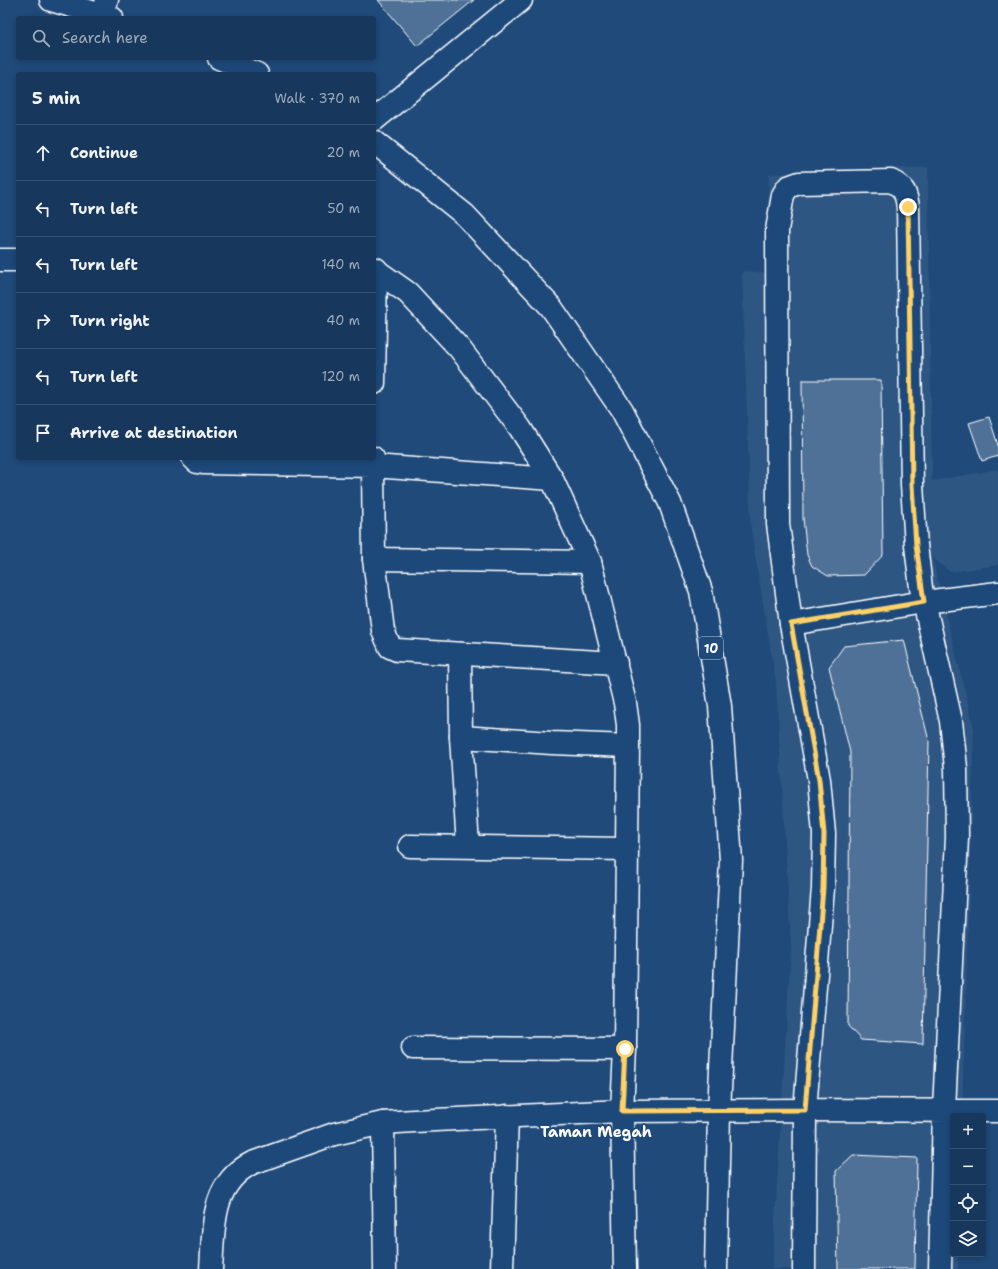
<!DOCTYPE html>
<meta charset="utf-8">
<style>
body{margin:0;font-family:"Shantell Sans",sans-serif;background:#203f62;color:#f1f3f6}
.controls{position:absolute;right:12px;bottom:12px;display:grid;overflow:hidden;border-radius:4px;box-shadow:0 2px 6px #0003}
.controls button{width:36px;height:36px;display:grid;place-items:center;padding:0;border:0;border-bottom:1px solid #365272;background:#17385c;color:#f1f3f6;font:20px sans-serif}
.stop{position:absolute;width:12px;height:12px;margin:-9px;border:3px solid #ffd166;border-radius:50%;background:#fff}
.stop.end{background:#ffd166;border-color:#fff;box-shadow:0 1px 4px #0008}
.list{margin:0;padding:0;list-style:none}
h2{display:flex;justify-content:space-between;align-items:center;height:52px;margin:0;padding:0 16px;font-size:17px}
h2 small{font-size:13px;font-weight:400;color:#9eacbb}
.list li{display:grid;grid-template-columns:26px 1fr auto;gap:12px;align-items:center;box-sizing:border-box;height:56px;padding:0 16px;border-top:1px solid #365272}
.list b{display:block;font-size:15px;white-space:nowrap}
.list em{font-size:13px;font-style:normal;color:#9eacbb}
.icon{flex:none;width:22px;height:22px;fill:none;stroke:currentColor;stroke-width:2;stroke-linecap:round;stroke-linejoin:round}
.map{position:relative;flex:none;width:998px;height:1269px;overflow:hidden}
.search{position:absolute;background:#17385c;box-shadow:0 2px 6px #0003;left:16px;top:16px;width:360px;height:44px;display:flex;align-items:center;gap:10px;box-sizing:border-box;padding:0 14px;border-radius:4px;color:#9eacbb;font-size:15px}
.panel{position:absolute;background:#17385c;box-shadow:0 2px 6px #0003;left:16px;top:72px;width:360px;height:388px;border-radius:4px}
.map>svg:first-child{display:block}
</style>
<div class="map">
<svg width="998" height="1269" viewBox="0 0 998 1269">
<rect width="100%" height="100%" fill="#1f4a7a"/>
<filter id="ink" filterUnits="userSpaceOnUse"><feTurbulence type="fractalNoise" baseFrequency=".025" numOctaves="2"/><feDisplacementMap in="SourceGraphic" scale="8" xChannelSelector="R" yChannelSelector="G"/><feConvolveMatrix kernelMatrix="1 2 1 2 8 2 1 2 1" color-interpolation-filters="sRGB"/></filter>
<g filter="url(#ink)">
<path fill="#2e5683" d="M 928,167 L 932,481 L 998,469 L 998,565 L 950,572 L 932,557 L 974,728 L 962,1116 L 953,1116 L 953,1254 L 958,1254 L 958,1269 L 772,1269 L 791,947 L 776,683 L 751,531 L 742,271 L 765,273 L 769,174 Z"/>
<g fill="#507197" stroke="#fff">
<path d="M 378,0 L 474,0 L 417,46 Z"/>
<path d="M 802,380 L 881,380 L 883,555 L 864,575 L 828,576 L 812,566 L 807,555 L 803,518 Z"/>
<path d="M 989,417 L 998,445 L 998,456 L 982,461 L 969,423 Z"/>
<path d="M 904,640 L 929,741 L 923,1044 L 861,1040 L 848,1026 L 850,752 L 829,667 L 844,646 Z"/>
<path d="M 853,1155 L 917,1158 L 915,1269 L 838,1269 L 836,1171 Z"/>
</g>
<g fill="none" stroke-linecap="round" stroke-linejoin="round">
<defs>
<g id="minor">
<path d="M 103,15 L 107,0"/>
<path d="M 374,120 L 521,0"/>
<path d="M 0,260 L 18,260"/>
<path d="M 374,269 L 408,293 L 460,349 L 520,428 L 552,479 L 590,562 L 625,703 L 628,725 L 628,746 L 625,1049 L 622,1111 L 625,1269"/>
<path d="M 374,383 L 376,269"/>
<path d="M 193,458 L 197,462 L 203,463 L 373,466 L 374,559 L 383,631 L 390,647 L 397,650 L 616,663"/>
<path d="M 373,458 L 373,466 L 552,479"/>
<path d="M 374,559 L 590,562"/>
<path d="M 791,624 L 924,602 L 998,593"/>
<path d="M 460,654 L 461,737 L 468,846"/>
<path d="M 461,737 L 552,743 L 628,746"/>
<path d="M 410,846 L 626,849"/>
<path d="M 413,1048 L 625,1049"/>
<path d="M 383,1123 L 385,1269"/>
<path d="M 211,1269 C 214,1229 210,1184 252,1163 L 334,1134 L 383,1123 L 414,1121 L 622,1111 L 805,1110 L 804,1269"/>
<path d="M 502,1269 L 507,1116"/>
<path d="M 940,1269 L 944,1110 L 957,837 L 956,768 L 951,721 L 921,588 L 916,545 L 912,485 L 908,207 C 906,193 904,187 891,181 L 799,183 L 788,187 L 783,195 L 777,230 L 778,524 L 791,624 L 819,780 L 824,834 L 823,888 L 805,1110 L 998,1111"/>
</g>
<g id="major">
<path d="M 51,0 L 112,18"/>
<path d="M 219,58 L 257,74"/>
<path d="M 374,142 L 465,215 L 551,307 L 622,410 L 670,503 L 701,591 L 720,706 L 731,860 L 719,1111 L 716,1269"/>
</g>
</defs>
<use href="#minor" stroke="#fff" stroke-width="25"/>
<use href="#major" stroke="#fff" stroke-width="25"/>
<use href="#minor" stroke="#1f4a7a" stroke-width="22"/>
<use href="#major" stroke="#1f4a7a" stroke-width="22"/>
</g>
</g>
<g fill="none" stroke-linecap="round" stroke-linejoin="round" filter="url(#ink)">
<path stroke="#ffd166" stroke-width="5" d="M 625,1049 L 622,1111 L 805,1110 L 823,888 L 824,834 L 819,780 L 791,624 L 924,602 L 916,545 L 912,485 L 908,207"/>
</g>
<g text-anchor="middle" stroke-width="3.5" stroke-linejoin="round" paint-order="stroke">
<rect fill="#1f4a7a" stroke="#bcc9d7" stroke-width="1" x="699" y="637" width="24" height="22" rx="3"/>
<g font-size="13" font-weight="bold" fill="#fff">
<text x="711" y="653">10</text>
</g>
<g font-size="15" font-weight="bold" fill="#fff" stroke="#1f4a7a">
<text x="596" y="1137">Taman Megah</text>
</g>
</g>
</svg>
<div class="controls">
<button>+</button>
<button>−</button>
<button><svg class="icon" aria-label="locate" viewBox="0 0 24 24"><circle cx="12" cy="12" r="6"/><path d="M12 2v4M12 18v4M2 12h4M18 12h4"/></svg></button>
<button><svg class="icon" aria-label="layers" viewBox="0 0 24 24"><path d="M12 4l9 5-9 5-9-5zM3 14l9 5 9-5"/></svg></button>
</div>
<div class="stop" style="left:625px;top:1049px"></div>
<div class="stop end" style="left:908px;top:207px"></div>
<div class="search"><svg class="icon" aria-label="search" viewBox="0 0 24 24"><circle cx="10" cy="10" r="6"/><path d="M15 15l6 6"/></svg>Search here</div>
<section class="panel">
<h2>5 min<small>Walk · 370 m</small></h2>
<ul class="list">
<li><svg class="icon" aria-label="ahead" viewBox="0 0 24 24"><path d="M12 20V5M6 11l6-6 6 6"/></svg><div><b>Continue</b></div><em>20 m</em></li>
<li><svg class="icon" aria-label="left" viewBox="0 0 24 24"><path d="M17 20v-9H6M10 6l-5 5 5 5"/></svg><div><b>Turn left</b></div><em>50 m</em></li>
<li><svg class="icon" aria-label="left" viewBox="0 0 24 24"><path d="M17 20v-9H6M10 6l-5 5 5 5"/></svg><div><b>Turn left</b></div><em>140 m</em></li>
<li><svg class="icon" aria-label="right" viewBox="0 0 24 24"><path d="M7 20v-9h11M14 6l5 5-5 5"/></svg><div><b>Turn right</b></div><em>40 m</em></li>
<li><svg class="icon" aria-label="left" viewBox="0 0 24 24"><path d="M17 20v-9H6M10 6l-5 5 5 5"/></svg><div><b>Turn left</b></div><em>120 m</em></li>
<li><svg class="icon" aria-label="arrive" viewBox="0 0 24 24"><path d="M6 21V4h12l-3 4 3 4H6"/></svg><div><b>Arrive at destination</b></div></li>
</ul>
</section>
</div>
